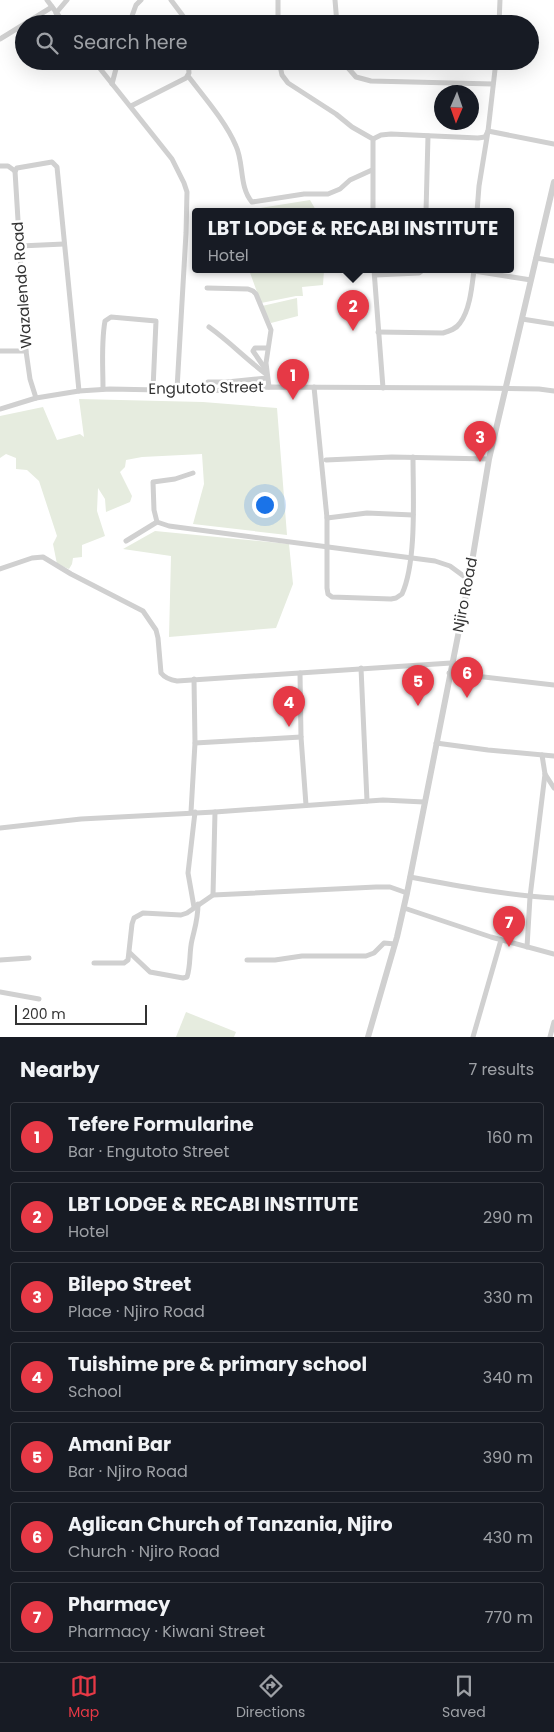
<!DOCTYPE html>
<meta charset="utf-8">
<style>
body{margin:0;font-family:Poppins,sans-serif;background:#20242c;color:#f1f3f6}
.compass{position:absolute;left:434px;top:85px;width:45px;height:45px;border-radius:50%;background:#171b24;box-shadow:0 5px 20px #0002;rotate:182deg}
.scale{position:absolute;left:15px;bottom:12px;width:132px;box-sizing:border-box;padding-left:5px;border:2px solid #333;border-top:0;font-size:14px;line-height:18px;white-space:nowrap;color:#333;-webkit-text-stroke:4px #fff;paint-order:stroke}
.you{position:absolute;left:264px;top:504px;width:18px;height:18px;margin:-12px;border:4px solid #fff;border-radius:50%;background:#1a73e8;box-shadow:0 0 0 8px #1a73e833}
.badge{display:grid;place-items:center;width:32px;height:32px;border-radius:50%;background:#e63946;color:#fff;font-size:16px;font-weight:700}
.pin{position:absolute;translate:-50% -41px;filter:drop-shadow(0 1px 2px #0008)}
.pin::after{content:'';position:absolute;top:26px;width:18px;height:15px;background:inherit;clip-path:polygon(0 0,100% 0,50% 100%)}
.popup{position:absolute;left:192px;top:208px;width:322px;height:65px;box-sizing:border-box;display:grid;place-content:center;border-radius:5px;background:#171b24;filter:drop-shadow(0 1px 4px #0005);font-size:16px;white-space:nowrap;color:#9ea1a6}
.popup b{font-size:19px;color:#f1f3f6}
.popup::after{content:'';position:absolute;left:50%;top:100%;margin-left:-10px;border:10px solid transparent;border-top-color:#171b24}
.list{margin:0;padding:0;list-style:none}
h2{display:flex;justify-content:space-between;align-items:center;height:65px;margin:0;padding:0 20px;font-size:21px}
h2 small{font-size:16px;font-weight:400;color:#9ea1a6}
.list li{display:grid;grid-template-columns:32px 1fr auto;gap:15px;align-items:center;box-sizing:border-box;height:70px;margin:0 10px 10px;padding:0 10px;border:1px solid #363941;border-radius:5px}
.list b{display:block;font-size:19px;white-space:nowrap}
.list p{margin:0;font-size:16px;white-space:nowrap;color:#9ea1a6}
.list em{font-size:16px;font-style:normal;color:#9ea1a6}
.icon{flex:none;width:28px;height:28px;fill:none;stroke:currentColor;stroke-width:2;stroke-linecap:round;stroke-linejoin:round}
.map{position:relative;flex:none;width:554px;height:1037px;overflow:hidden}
.search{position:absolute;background:#171b24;box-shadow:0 5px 20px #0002;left:15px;right:15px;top:15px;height:55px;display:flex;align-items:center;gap:12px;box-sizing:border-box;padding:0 18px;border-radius:28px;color:#9ea1a6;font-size:19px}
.sheet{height:625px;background:#171b24}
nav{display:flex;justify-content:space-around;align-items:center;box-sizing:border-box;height:70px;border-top:1px solid #363941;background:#171b24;font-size:14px;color:#9ea1a6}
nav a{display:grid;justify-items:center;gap:2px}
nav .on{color:#e63946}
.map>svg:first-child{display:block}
</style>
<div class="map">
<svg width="554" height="1037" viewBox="0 0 554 1037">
<rect width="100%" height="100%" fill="#fff"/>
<g fill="#e6ecdf">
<path d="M 310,200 L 317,212 L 242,212 L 242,211 Z"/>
<path d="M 249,270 L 324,270 L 323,285 L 302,287 L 303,296 L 296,296 L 261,303 Z"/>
<path d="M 297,298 L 298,316 L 271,323 L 262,306 Z"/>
<path d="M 79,399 L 203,402 L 277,408 L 287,535 L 193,524 L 204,484 L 202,454 L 142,457 L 126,460 L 125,467 L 120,472 L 132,496 L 130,502 L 106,512 L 105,499 L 98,488 L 97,511 L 105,536 L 82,545 L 82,557 L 73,558 L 72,564 L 69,569 L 57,564 L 53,544 L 57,536 L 39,481 L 27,470 L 16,469 L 16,458 L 6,454 L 0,458 L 0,416 L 43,407 L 57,440 L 80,434 L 84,437 Z"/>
<path d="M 155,531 L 289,544 L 293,584 L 276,628 L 169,637 L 171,556 L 123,549 Z"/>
<path d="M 186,1012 L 236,1032 L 234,1037 L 176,1037 Z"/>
</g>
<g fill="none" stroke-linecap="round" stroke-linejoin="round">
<g stroke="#d0d0d0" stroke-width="5">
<path d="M 47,0 L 65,24"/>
<path d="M 171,0 L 189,24"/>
<path d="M 335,0 L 337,24"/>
<path d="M 56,13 L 67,0"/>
<path d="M 129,24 L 136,5 L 141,0"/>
<path d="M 278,24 L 278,0"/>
<path d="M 499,24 L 500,0"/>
<path d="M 0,39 L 52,7"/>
<path d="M 94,61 L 172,159 L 184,183 L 187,192 L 186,233 L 177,389"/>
<path d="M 237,61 L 250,66 L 279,63"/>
<path d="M 279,61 L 282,75 L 288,83 L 336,114 L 352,127 L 373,139 L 373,212"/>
<path d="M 342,61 L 356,77 L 371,81 L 493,84"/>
<path d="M 188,76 C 204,97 226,122 236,146 C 244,163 239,187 252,202 L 304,194 L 328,194 L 340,189 L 350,180 L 372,170"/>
<path d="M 112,84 L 118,61"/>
<path d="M 131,106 L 186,78 L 189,73 L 188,61"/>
<path d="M 373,139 L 381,135 L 391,134 L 478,138 L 485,137 L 488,131 L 554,144"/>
<path d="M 0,166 L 8,166 L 15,171"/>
<path d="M 15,171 L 17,168 L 52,162 L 57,167 L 79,391"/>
<path d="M 15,171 L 26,351 L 30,379 L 36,398"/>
<path d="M 426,212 L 428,136"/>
<path d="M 477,212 L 479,186 L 488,131 L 496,61"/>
<path d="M 20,246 L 64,244"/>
<path d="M 536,258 L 554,261"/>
<path d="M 374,270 L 383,388"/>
<path d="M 474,271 L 531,280"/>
<path d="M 375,275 L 419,273 L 423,270"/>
<path d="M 207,288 L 248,289 L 253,291 L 256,294 L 271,330 L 266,363 L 269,387"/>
<path d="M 522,319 L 554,324"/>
<path d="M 209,327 C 230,342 246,359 266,374"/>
<path d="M 378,332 L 443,333 C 450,331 456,329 460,323 C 470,310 472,286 474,270"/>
<path d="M 0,351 L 26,351"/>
<path d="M 266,370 L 253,351 L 255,348 L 267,348"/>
<path d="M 208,382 L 227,382 L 267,378"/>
<path d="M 314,387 L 327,518 L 327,588 L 328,594 L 332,597 L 391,599 L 396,598 L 402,594 C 417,561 413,494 413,457"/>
<path d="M 103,389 C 103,366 101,343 105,321 L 111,317 L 156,321 L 153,389"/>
<path d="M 0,409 L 36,398 L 79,391 L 110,389 L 209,391 L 269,387 L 475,388 L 539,389 L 554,391"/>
<path d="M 326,460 L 392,457 L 489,459"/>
<path d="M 193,473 L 175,479 L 153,482 L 154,510 L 157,522 L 169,526 L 435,561 L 450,566 L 469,580"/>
<path d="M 327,518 L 367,513 L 413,515"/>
<path d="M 126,541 L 157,522"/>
<path d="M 0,569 L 32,558 L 43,557 L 71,574 L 143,611 L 156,630 L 158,638 L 161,673 C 165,678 170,680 177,681 L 451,663"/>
<path d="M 361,668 L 367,801"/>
<path d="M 300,673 L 301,737 L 306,805"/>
<path d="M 449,673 L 554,685"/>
<path d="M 195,743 L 301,737"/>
<path d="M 436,743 L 488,750 L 554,756"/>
<path d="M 545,774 L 554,788"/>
<path d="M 191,812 L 195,743 L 194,679"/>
<path d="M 0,828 L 81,819 L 215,812 L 383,800 L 424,802"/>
<path d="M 410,877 C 458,886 506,895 554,898"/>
<path d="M 213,895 L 215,812"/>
<path d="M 194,907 L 188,873 L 195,812"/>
<path d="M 404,908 L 491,937 L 554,954"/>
<path d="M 527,947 L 530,897 L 545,774 L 542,755"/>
<path d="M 130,953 L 150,972 L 183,978 L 187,977 C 191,965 189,952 192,940 C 195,927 198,919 198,904"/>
<path d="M 0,960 L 29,958"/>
<path d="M 247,960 L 275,960 L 302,956 L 366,956 L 374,953 L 384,943 L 395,944"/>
<path d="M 94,963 L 124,963 L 128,960 L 132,924 L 134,918 L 143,913 L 181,915 L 187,913 L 213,895 L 376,887 L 390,887 L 407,893"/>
<path d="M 0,992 L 39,999"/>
<path d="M 473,1037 L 501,940"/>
<path d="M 550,1037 L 554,1022"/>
</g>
<path stroke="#d0d0d0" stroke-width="6" d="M 368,1037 L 397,937 L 407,893 L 469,580 L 489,459 L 554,182"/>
</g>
<g text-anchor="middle" stroke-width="5" stroke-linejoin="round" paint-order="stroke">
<g font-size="15" fill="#333" stroke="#fff">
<text transform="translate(22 285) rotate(-94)" y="5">Wazalendo Road</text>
<text transform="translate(206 388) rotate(-1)" y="5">Engutoto Street</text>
<text transform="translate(465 595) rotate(-79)" y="5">Njiro Road</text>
</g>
</g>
</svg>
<svg class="compass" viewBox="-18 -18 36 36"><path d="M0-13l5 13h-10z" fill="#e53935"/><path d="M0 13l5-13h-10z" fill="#9ea1a6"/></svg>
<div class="scale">200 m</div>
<div class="you"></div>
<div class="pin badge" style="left:293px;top:400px">1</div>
<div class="pin badge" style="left:353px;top:331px">2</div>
<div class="popup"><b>LBT LODGE &amp; RECABI INSTITUTE</b>Hotel</div>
<div class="pin badge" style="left:480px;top:462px">3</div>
<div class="pin badge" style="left:289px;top:727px">4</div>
<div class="pin badge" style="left:418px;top:706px">5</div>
<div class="pin badge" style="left:467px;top:698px">6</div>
<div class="pin badge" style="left:509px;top:947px">7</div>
<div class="search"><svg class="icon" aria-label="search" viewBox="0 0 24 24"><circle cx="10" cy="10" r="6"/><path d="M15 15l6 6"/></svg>Search here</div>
</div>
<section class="sheet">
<h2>Nearby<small>7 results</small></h2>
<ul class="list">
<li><span class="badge">1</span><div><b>Tefere Formularine</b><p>Bar · Engutoto Street</p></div><em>160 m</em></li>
<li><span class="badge">2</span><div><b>LBT LODGE &amp; RECABI INSTITUTE</b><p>Hotel</p></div><em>290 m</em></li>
<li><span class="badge">3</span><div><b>Bilepo Street</b><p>Place · Njiro Road</p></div><em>330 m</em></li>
<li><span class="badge">4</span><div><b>Tuishime pre &amp; primary school</b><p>School</p></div><em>340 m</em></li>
<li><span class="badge">5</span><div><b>Amani Bar</b><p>Bar · Njiro Road</p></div><em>390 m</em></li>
<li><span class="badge">6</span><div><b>Aglican Church of Tanzania, Njiro</b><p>Church · Njiro Road</p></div><em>430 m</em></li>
<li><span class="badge">7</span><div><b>Pharmacy</b><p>Pharmacy · Kiwani Street</p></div><em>770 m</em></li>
</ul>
</section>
<nav>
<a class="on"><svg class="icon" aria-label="map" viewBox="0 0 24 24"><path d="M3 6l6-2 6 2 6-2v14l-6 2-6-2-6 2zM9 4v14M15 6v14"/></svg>Map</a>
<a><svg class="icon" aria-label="directions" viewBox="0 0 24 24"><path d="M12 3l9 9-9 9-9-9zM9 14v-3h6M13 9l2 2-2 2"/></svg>Directions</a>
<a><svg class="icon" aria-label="saved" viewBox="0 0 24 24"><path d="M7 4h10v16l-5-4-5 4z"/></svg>Saved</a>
</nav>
